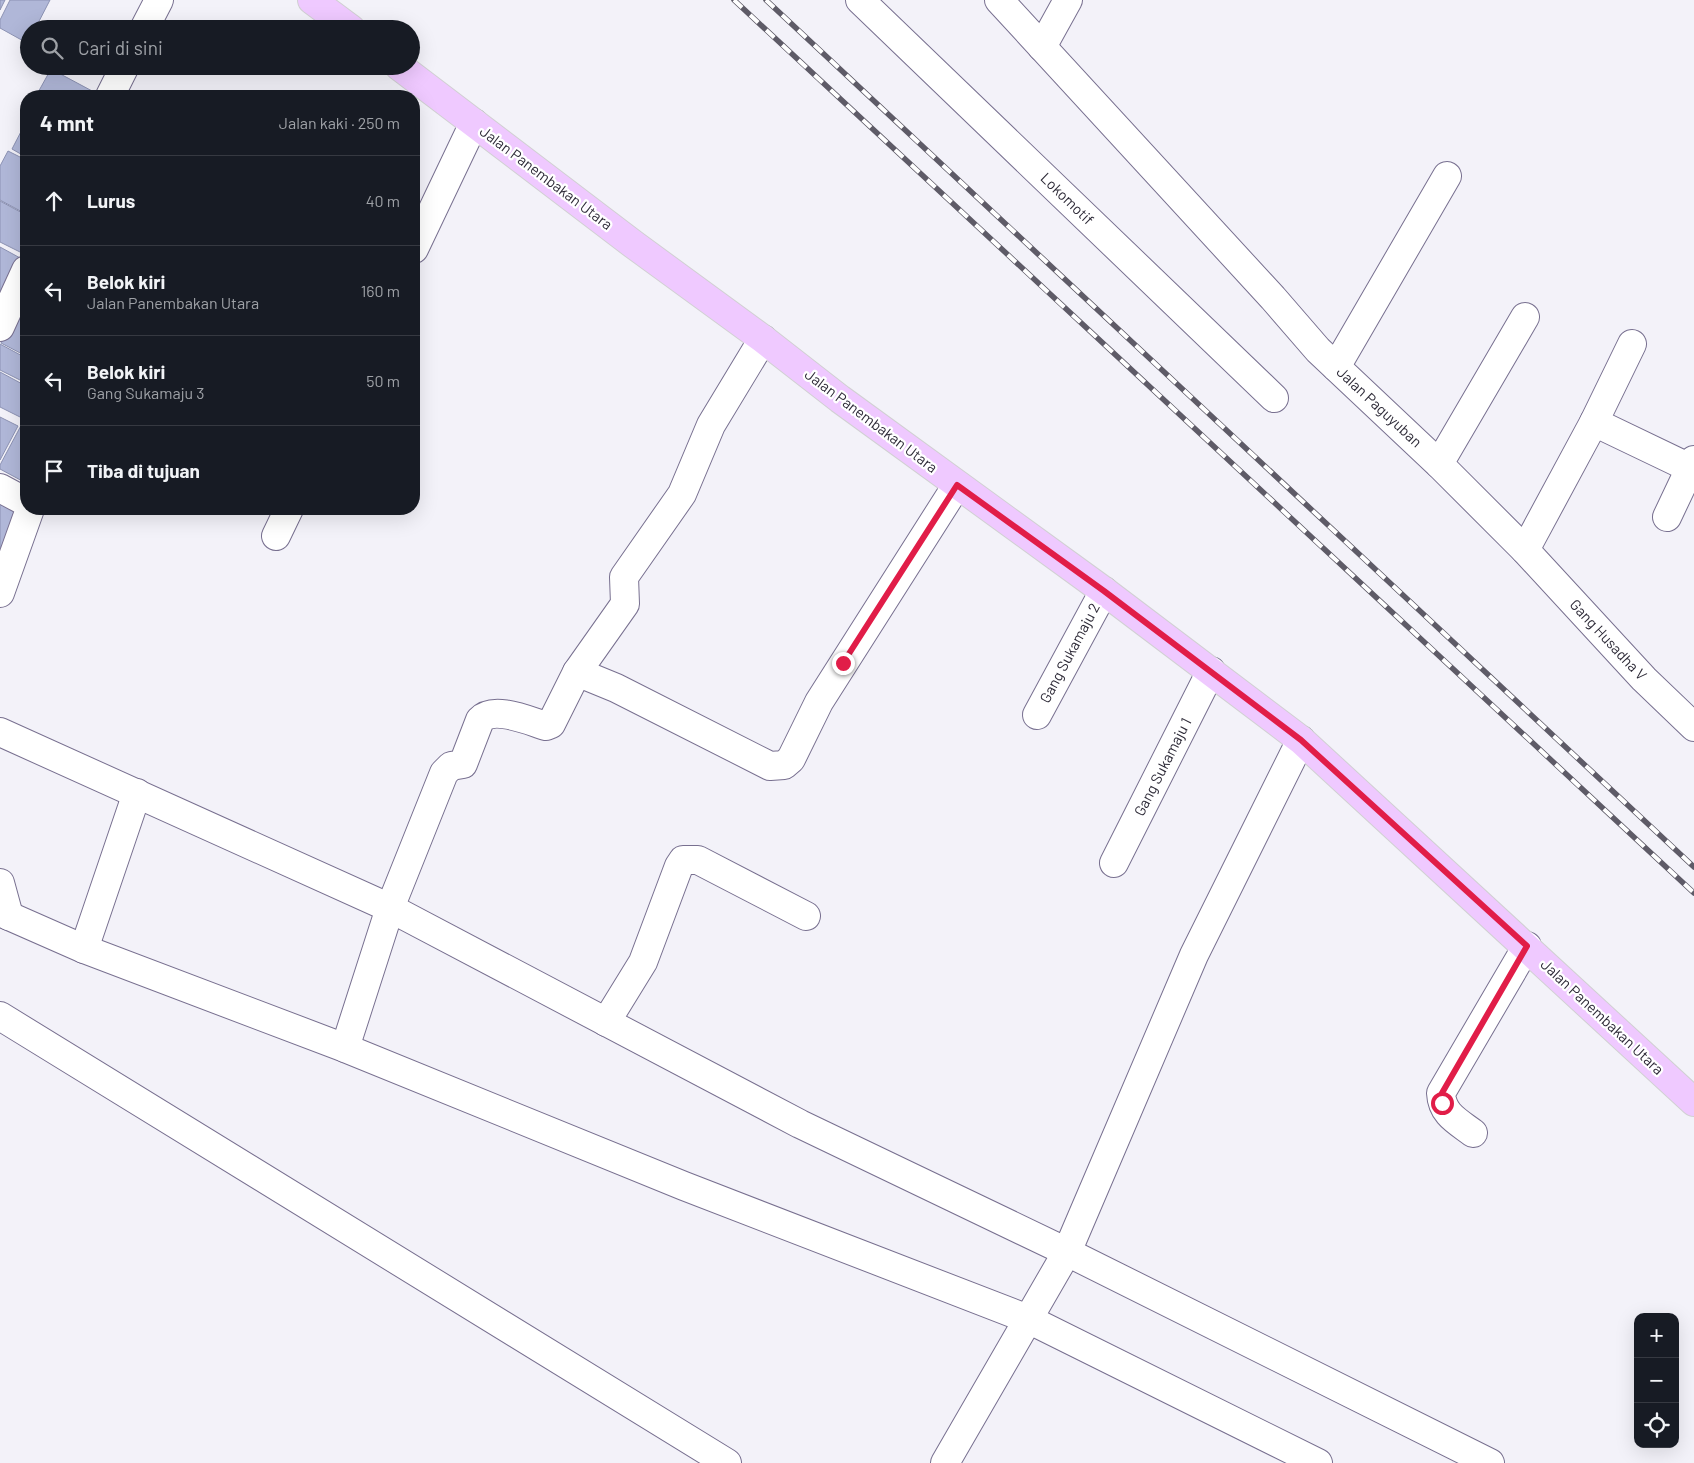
<!DOCTYPE html>
<html lang="id">
<meta charset="utf-8">
<style>
body{margin:0;font-family:Barlow,sans-serif;background:#20242c;color:#f1f3f6}
.controls{position:absolute;right:15px;bottom:15px;display:grid;overflow:hidden;border-radius:10px;box-shadow:0 5px 20px #0002}
.controls button{width:45px;height:45px;display:grid;place-items:center;padding:0;border:0;border-bottom:1px solid #363941;background:#171b24;color:#f1f3f6;font:25px sans-serif}
.stop{position:absolute;width:15px;height:15px;margin:-11px;border:4px solid #e11d48;border-radius:50%;background:#fff}
.stop.end{background:#e11d48;border-color:#fff;box-shadow:0 1px 5px #0008}
.list{margin:0;padding:0;list-style:none}
h2{display:flex;justify-content:space-between;align-items:center;height:65px;margin:0;padding:0 20px;font-size:21px}
h2 small{font-size:16px;font-weight:400;color:#9ea1a6}
.list li{display:grid;grid-template-columns:32px 1fr auto;gap:15px;align-items:center;box-sizing:border-box;height:90px;padding:0 20px;border-top:1px solid #363941}
.list b{display:block;font-size:19px;white-space:nowrap}
.list p{margin:0;font-size:16px;white-space:nowrap;color:#9ea1a6}
.list em{font-size:16px;font-style:normal;color:#9ea1a6}
.icon{flex:none;width:28px;height:28px;fill:none;stroke:currentColor;stroke-width:2;stroke-linecap:round;stroke-linejoin:round}
.map{position:relative;flex:none;width:1694px;height:1463px;overflow:hidden}
.search{position:absolute;background:#171b24;box-shadow:0 5px 20px #0002;left:20px;top:20px;width:400px;height:55px;display:flex;align-items:center;gap:12px;box-sizing:border-box;padding:0 18px;border-radius:28px;color:#9ea1a6;font-size:19px}
.panel{position:absolute;background:#171b24;box-shadow:0 5px 20px #0002;left:20px;top:90px;width:400px;height:425px;border-radius:20px}
.map>svg:first-child{display:block}
</style>
<div class="map">
<svg width="1694" height="1463" viewBox="0 0 1694 1463">
<rect width="100%" height="100%" fill="#f3f2f9"/>
<g fill="#b0b7d8" stroke="#8c92b3">
<path d="M 0,0 L 5,0 L 0,10 Z"/>
<path d="M 10,0 L 50,0 L 35,29 L 29,29 L 27,43 L 0,28 L 0,20 Z"/>
<path d="M 51,69 L 94,92 L 91,96 L 36,96 Z"/>
<path d="M 26,122 L 26,157 L 12,149 Z"/>
<path d="M 8,151 L 26,160 L 26,214 L 0,200 L 0,166 Z"/>
<path d="M 0,201 L 26,215 L 26,246 L 22,253 L 0,242 Z"/>
<path d="M 0,247 L 22,259 L 0,297 Z"/>
<path d="M 16,314 L 26,319 L 26,356 L 1,343 Z"/>
<path d="M 0,344 L 26,358 L 26,383 L 0,370 Z"/>
<path d="M 0,372 L 26,386 L 26,405 L 20,417 L 0,407 Z"/>
<path d="M 0,417 L 18,426 L 0,460 Z"/>
<path d="M 24,420 L 26,421 L 26,483 L 0,469 L 0,465 Z"/>
<path d="M 0,496 L 28,511 L 8,551 L 0,547 Z"/>
</g>
<g fill="none" stroke-linecap="round" stroke-linejoin="round">
<defs>
<g id="minor">
<path d="M 860,0 L 1274,398"/>
<path d="M 999,0 L 1273,298 L 1318,350 L 1439,464"/>
<path d="M 144,29 L 159,0"/>
<path d="M 1042,47 L 1068,0"/>
<path d="M 110,96 L 125,66"/>
<path d="M 414,249 L 474,123"/>
<path d="M 1525,317 L 1439,464 L 1525,550 L 1644,679 L 1694,727"/>
<path d="M 0,327 L 26,270"/>
<path d="M 1336,367 L 1447,176"/>
<path d="M 1594,422 L 1690,468"/>
<path d="M 0,488 L 26,502"/>
<path d="M 1667,517 L 1694,460"/>
<path d="M 276,536 L 289,509"/>
<path d="M 1525,550 L 1594,422 L 1632,344"/>
<path d="M 0,593 L 30,509"/>
<path d="M 577,672 L 616,688 L 770,766 L 784,765 L 791,759 L 819,702 L 957,485"/>
<path d="M 1037,715 L 1104,591"/>
<path d="M 0,732 L 390,908 L 800,1124 L 1067,1252 L 1490,1463"/>
<path d="M 1114,863 L 1211,671"/>
<path d="M 0,883 L 9,916"/>
<path d="M 0,912 L 84,949 L 345,1048 L 684,1186 L 1028,1319 L 1318,1463"/>
<path d="M 84,949 L 137,793"/>
<path d="M 0,1016 L 727,1463"/>
<path d="M 606,1022 L 643,962 L 679,866 L 683,860 L 698,860 L 806,916"/>
<path d="M 345,1048 L 390,908 L 444,773 L 451,766 L 463,764 L 480,720 C 494,705 529,721 546,726 L 551,724 L 577,672 L 625,604 L 624,577 L 682,494 L 711,425 L 763,339"/>
<path d="M 1473,1133 C 1457,1121 1442,1114 1441,1093 L 1527,946"/>
<path d="M 945,1463 L 1067,1252 L 1194,955 L 1301,740"/>
</g>
<g id="major">
<path d="M 312,0 L 351,29"/>
<path d="M 399,66 L 633,244 L 763,339 L 840,399 L 1104,591 L 1301,740 L 1694,1102"/>
</g>
</defs>
<use href="#minor" stroke="#787090" stroke-width="30"/>
<use href="#major" stroke="#d1d0d3" stroke-width="30"/>
<use href="#minor" stroke="#fff" stroke-width="28"/>
<use href="#major" stroke="#efc9ff" stroke-width="28"/>
<defs>
<g id="rail">
<path d="M 734,0 L 1694,893"/>
<path d="M 766,0 L 1694,867"/>
</g>
</defs>
<use href="#rail" stroke="#5e5b67" stroke-width="5.5"/>
<use href="#rail" stroke="#fff" stroke-width="4" stroke-dasharray="11" stroke-linecap="butt"/>
</g>
<g fill="none" stroke-linecap="round" stroke-linejoin="round">
<path stroke="#e11d48" stroke-width="6" d="M 843,663 L 957,485 L 1104,591 L 1301,740 L 1527,946 L 1442,1093 L 1442,1103"/>
</g>
<g text-anchor="middle" stroke-width="4.5" stroke-linejoin="round" paint-order="stroke">
<g font-size="15" fill="#2d2a37" stroke="#fff">
<text transform="translate(546 178) rotate(37)" y="5">Jalan Panembakan Utara</text>
<text transform="translate(1067 199) rotate(44)" y="5">Lokomotif</text>
<text transform="translate(1379 407) rotate(43)" y="5">Jalan Paguyuban</text>
<text transform="translate(871 421) rotate(37)" y="5">Jalan Panembakan Utara</text>
<text transform="translate(1608 640) rotate(47)" y="5">Gang Husadha V</text>
<text transform="translate(1070 653) rotate(-62)" y="5">Gang Sukamaju 2</text>
<text transform="translate(1163 767) rotate(-63)" y="5">Gang Sukamaju 1</text>
<text transform="translate(1602 1017) rotate(43)" y="5">Jalan Panembakan Utara</text>
</g>
</g>
</svg>
<div class="controls">
<button>+</button>
<button>−</button>
<button><svg class="icon" aria-label="locate" viewBox="0 0 24 24"><circle cx="12" cy="12" r="6"/><path d="M12 2v4M12 18v4M2 12h4M18 12h4"/></svg></button>
</div>
<div class="stop" style="left:1442px;top:1103px"></div>
<div class="stop end" style="left:843px;top:663px"></div>
<div class="search"><svg class="icon" aria-label="search" viewBox="0 0 24 24"><circle cx="10" cy="10" r="6"/><path d="M15 15l6 6"/></svg>Cari di sini</div>
<section class="panel">
<h2>4 mnt<small>Jalan kaki · 250 m</small></h2>
<ul class="list">
<li><svg class="icon" aria-label="ahead" viewBox="0 0 24 24"><path d="M12 20V5M6 11l6-6 6 6"/></svg><div><b>Lurus</b></div><em>40 m</em></li>
<li><svg class="icon" aria-label="left" viewBox="0 0 24 24"><path d="M17 20v-9H6M10 6l-5 5 5 5"/></svg><div><b>Belok kiri</b><p>Jalan Panembakan Utara</p></div><em>160 m</em></li>
<li><svg class="icon" aria-label="left" viewBox="0 0 24 24"><path d="M17 20v-9H6M10 6l-5 5 5 5"/></svg><div><b>Belok kiri</b><p>Gang Sukamaju 3</p></div><em>50 m</em></li>
<li><svg class="icon" aria-label="arrive" viewBox="0 0 24 24"><path d="M6 21V4h12l-3 4 3 4H6"/></svg><div><b>Tiba di tujuan</b></div></li>
</ul>
</section>
</div>
